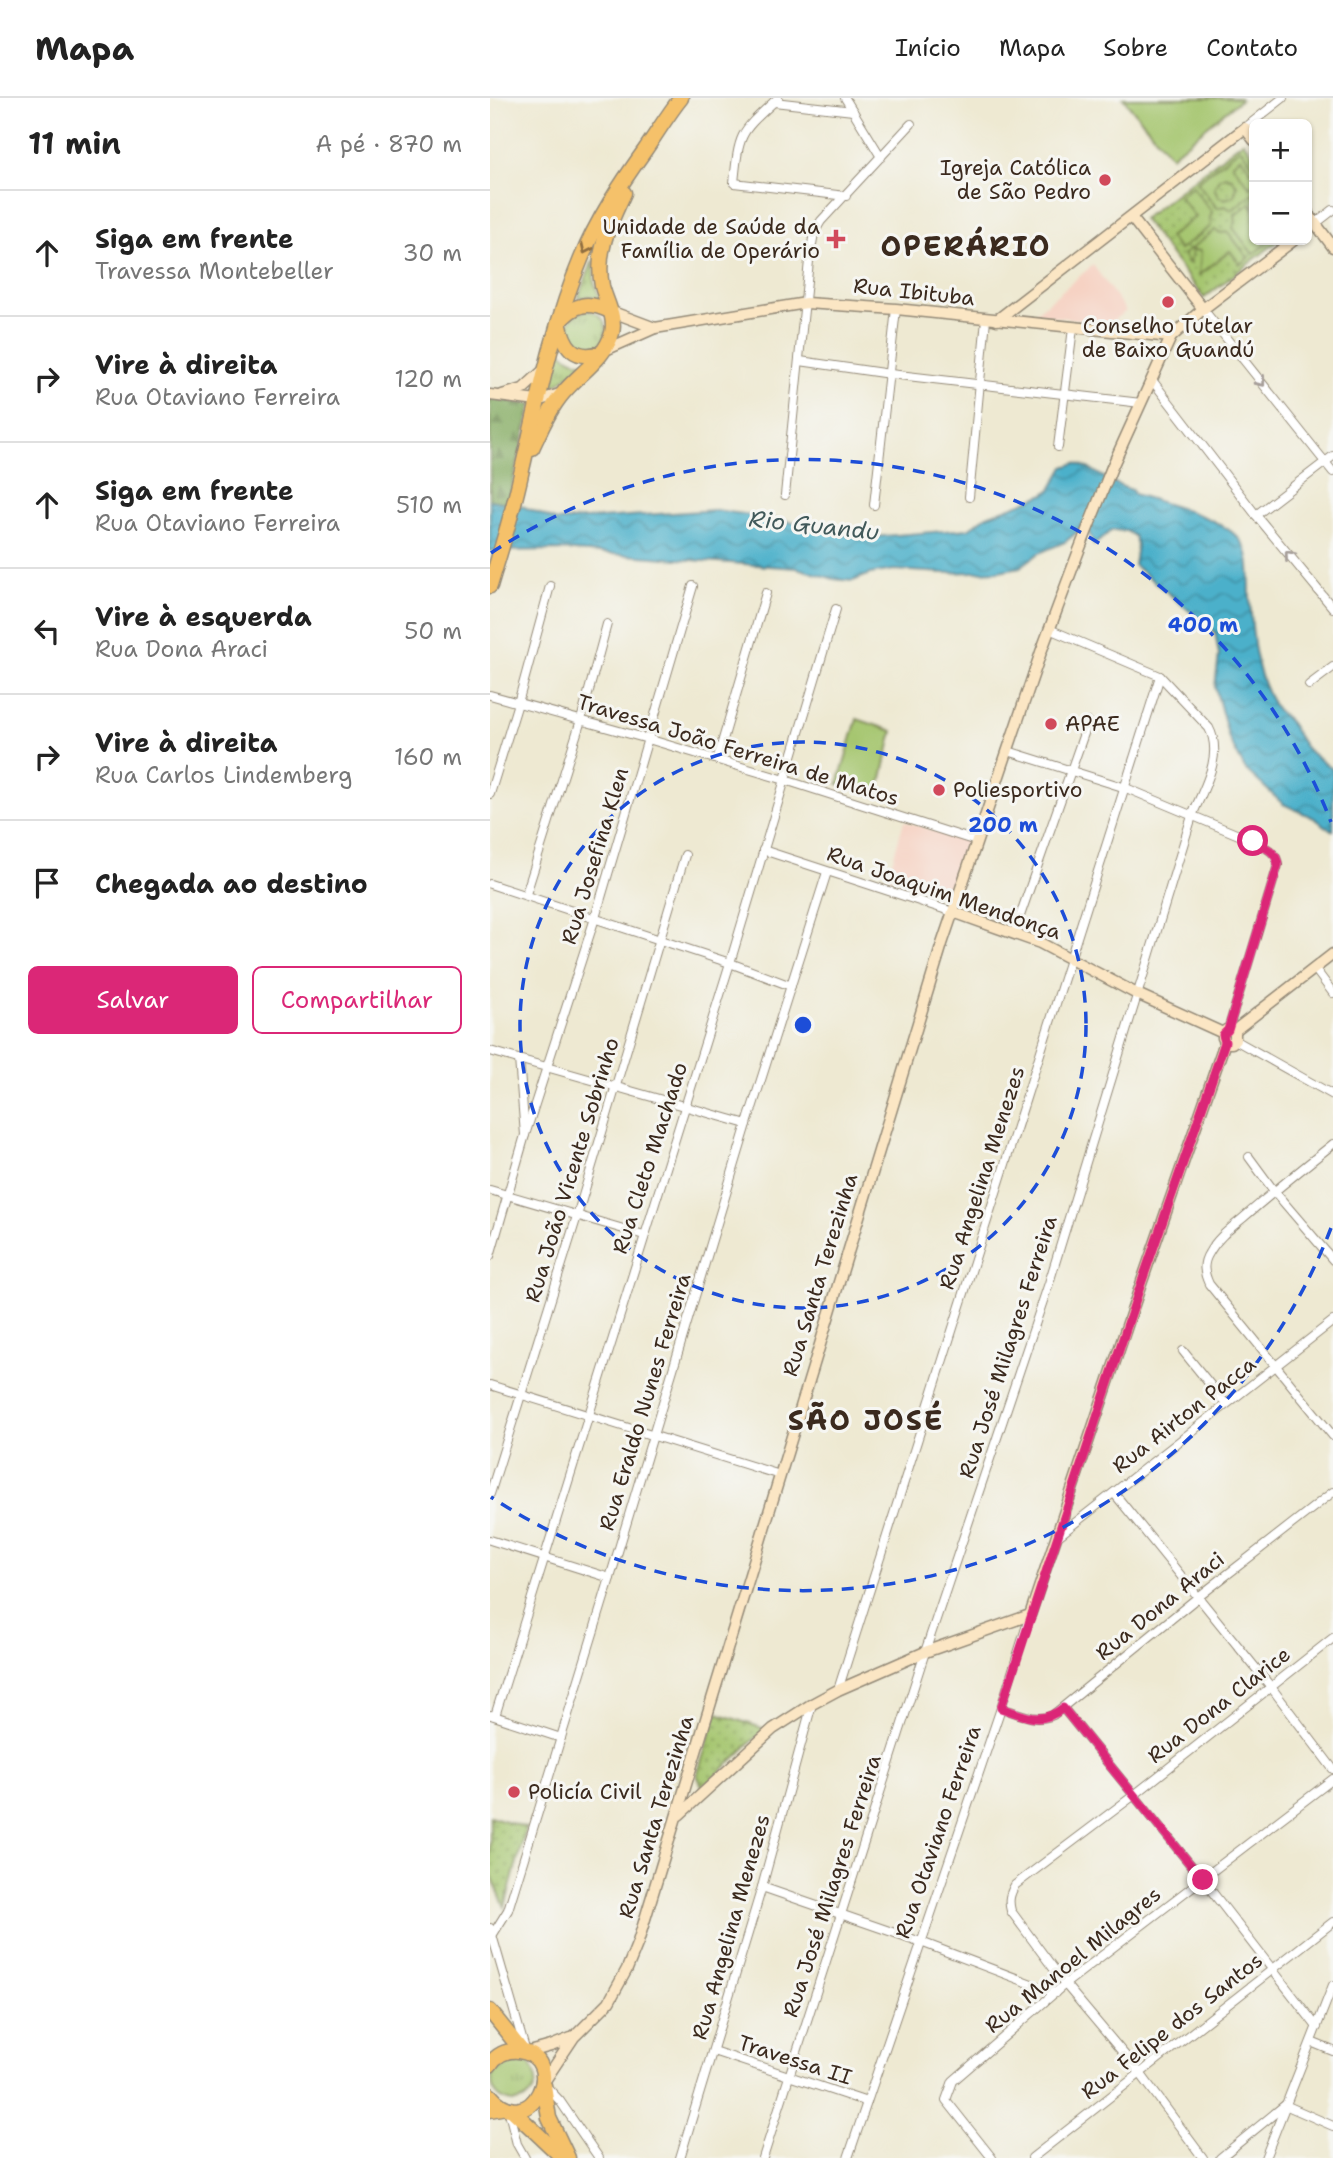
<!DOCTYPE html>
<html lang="pt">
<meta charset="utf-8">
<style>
body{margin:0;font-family:"Shantell Sans",sans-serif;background:#f6f6f6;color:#222}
.controls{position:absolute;right:21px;top:21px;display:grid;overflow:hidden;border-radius:10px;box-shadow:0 2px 5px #0004}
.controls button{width:63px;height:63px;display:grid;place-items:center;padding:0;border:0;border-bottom:2px solid #e0e0e0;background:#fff;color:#222;font:35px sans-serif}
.stop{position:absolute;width:21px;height:21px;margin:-16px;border:5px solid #db2777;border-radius:50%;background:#fff}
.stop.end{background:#db2777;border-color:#fff;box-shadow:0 2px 7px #0008}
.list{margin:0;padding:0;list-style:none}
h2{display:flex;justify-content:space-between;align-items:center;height:91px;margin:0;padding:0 28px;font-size:30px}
h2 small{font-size:23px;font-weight:400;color:#767676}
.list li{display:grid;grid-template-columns:46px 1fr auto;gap:21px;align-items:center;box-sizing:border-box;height:126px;padding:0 28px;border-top:2px solid #e0e0e0}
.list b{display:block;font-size:26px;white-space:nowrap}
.list p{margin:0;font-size:23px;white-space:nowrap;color:#767676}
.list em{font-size:23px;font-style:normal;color:#767676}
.actions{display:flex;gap:14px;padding:21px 28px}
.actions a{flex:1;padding:16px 0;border:2px solid #db2777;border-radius:10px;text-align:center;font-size:24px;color:#db2777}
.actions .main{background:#db2777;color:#fff}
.icon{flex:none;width:38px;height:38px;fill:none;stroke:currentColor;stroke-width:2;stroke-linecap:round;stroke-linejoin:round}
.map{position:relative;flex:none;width:843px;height:2060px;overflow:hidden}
header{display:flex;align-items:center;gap:42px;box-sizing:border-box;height:98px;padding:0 35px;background:#fff;border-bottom:2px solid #e0e0e0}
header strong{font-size:33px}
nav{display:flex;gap:38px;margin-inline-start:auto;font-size:24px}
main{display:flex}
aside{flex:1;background:#fff}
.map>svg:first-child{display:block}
</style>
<header>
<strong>Mapa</strong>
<nav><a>Início</a><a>Mapa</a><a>Sobre</a><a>Contato</a></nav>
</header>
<main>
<aside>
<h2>11 min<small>A pé · 870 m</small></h2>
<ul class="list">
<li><svg class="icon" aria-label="ahead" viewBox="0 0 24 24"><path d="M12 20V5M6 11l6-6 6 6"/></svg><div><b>Siga em frente</b><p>Travessa Montebeller</p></div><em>30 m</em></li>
<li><svg class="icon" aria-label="right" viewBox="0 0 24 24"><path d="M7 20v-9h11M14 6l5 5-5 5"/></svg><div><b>Vire à direita</b><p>Rua Otaviano Ferreira</p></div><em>120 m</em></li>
<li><svg class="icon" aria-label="ahead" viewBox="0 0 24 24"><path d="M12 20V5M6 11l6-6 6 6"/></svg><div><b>Siga em frente</b><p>Rua Otaviano Ferreira</p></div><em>510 m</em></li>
<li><svg class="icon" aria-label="left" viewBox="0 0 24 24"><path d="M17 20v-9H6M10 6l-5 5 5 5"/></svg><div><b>Vire à esquerda</b><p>Rua Dona Araci</p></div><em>50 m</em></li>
<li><svg class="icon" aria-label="right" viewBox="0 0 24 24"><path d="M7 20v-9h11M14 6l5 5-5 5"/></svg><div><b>Vire à direita</b><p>Rua Carlos Lindemberg</p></div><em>160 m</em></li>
<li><svg class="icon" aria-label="arrive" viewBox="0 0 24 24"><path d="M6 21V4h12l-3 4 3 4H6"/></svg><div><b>Chegada ao destino</b></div></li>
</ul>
<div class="actions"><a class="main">Salvar</a><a>Compartilhar</a></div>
</aside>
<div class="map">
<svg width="843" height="2060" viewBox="0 0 843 2060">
<defs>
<pattern id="grass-tufts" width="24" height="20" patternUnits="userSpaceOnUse" patternTransform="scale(1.75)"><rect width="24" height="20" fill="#a6c66f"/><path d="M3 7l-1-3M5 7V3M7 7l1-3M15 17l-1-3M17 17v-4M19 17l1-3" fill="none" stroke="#88a15b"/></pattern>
<pattern id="forest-firs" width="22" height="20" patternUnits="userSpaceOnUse" patternTransform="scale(1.75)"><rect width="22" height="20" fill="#84ab62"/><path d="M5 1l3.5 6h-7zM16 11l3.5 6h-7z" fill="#6d8b50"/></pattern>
<pattern id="park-dots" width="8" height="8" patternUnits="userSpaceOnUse" patternTransform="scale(1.75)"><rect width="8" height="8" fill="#a6c66f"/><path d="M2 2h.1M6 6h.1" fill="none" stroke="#88a15b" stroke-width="1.8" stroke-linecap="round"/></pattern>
<pattern id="water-waves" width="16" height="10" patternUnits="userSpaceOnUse" patternTransform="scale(1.75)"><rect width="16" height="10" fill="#4bb0ca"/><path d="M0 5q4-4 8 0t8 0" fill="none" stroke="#408fa3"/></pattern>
</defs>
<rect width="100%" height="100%" fill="#f6f6f2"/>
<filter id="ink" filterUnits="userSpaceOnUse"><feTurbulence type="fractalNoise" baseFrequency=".0143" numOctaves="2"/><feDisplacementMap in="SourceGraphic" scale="14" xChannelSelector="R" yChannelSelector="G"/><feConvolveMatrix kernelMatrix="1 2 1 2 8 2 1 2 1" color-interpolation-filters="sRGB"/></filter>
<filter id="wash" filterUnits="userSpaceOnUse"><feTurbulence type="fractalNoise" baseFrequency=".00686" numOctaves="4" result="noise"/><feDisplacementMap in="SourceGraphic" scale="28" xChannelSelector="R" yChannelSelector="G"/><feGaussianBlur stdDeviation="1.57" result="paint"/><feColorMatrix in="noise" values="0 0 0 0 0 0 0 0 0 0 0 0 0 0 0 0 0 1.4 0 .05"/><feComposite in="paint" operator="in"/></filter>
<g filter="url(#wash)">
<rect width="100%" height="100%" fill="#eee9d2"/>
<g fill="#f6d2c3">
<path d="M 603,167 L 636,213 L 619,225 L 544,216 Z"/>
<path d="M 414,723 L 479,743 L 463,797 L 398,778 Z"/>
</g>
<g fill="url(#grass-tufts)" stroke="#707846" stroke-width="2">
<path d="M 103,162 L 104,184 L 110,201 L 99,198 L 88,200 Z"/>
<circle cx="97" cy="232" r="19"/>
<path d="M 71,254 L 81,261 L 93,265 L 69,285 L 58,289 Z"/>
<circle cx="24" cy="1982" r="22"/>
</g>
<path fill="url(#forest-firs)" stroke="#606a40" stroke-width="2" d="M 0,301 L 42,306 L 18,405 L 0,402 Z"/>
<g fill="url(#park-dots)" stroke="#707846" stroke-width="2">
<path d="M 753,43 L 764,59 L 764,142 L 789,142 L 714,200 L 653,121 Z"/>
<path d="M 227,1615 L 275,1631 L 213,1690 L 207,1677 Z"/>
<path d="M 0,1718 L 36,1730 L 15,1809 L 0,1774 Z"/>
</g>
<g fill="#a6c66f" stroke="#707846" stroke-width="2" fill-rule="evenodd">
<path d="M 633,0 L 750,0 L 751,1 L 681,58 Z"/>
<path d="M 750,50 L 764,68 L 764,76 L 751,59 L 742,66 L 760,89 L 764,87 L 764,94 L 742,112 L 735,108 L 727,110 L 707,84 ZM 735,78 L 742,80 L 747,88 L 744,98 L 735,101 L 729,99 L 724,90 L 729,81 Z"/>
<path d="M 702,88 L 722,114 L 720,120 L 721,128 L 689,152 L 679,139 L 705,119 L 689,98 Z"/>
<path d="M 760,105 L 764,111 L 764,142 L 781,142 L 763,156 L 743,130 L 746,124 L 745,117 Z"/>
<path d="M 725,132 L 731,135 L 738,134 L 758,160 L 750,166 L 740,153 L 709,177 L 711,153 L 702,152 L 700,166 L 693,157 Z"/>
<path d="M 367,621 L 403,633 L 388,697 L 348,686 Z"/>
</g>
<path fill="url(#water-waves)" stroke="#436d74" stroke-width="2" d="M 586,365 C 607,372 621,387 642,392 L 644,396 C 672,405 733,419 751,443 C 762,456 759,484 760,500 C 762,537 765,578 785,609 C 789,615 795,619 800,625 C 806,633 810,644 818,652 C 824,659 835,665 843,671 L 843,733 L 824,720 L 793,706 L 755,671 L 739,641 L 725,589 L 729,557 L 725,534 L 644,467 L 647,447 L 644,438 L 636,433 L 622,432 L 604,447 L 596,427 L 575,444 L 549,455 L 530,469 L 509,473 L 455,475 L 404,472 L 380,476 L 363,483 L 344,481 L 307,470 L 71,452 L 0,453 L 0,402 L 32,408 L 67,423 L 226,412 L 286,421 L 371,440 L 478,431 L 497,418 L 555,396 L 562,390 L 574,369 Z"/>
</g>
<g filter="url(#ink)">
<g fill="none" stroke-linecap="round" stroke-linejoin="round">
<defs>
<g id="street">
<path d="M 288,0 C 250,35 249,33 244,85 L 356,98"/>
<path d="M 355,0 L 391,59"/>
<path d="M 284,4 L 363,13"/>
<path d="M 755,30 L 793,0"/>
<path d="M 825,126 L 843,112"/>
<path d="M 713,211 L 843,374"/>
<path d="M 310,263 L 400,276 L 651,305"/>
<path d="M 662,282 L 766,417 L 843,510"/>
<path d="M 568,349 L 583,230"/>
<path d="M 295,397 L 319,163 L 324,135 L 331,123 L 421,26"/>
<path d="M 479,399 L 496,221"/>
<path d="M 384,407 L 406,211"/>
<path d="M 766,417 L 843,358"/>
<path d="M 819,587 L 843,569"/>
<path d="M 0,597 L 158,641 L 295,682 L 486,743"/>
<path d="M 518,653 L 636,690 L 763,743 C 774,749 787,753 788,767 L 738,932"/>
<path d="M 227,662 L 276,495"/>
<path d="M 0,696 L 28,605 L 60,488"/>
<path d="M 273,752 L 463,814"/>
<path d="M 0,786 L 240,865 L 301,888"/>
<path d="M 36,796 L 91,622 L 117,526"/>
<path d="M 524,835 L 598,624"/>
<path d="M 825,871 L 843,895"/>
<path d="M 745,942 L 843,997"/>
<path d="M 0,953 L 257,1026"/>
<path d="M 35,1037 L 105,820 L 203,488"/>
<path d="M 843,1046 C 813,1070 783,1094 753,1120 C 741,1130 727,1140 719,1155 C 712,1166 714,1175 719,1186 L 843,1338"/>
<path d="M 759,1059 L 784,1093 L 843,1162"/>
<path d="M 0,1092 L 154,1137"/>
<path d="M 0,1158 L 35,1037 L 29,961"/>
<path d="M 693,1253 L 735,1305"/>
<path d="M 0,1287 L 290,1377"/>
<path d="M 624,1395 L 781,1589 L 843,1671"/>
<path d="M 0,1396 L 87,1118 L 195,757"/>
<path d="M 567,1439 L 843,1223"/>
<path d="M 0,1442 L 120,1480"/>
<path d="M 348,1592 L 670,578"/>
<path d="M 511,1610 C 528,1615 546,1625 563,1617 L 707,1500 L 843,1394"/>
<path d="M 573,1610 L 713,1782 L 827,1929"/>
<path d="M 1,1617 L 71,1640"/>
<path d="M 5,1618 L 240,865 L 346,511"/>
<path d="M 272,1789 L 431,1844 L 565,1895"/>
<path d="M 0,1830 L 35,1951"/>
<path d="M 0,1841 L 18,1812 L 120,1480 L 257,1026 L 337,774"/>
<path d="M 821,1944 L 843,1953"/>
<path d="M 223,1953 L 377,2004"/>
<path d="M 55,1987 L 70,2003 L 109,2060"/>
<path d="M 18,2010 L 27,2046 L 35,2060"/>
<path d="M 190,2060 L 272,1789 L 322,1606"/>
<path d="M 273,2060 L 435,1554 L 559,1185 L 702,718 C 713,691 734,658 719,630 L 670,578 L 559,531"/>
<path d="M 358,2060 L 511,1610 L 540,1517"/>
<path d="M 502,2060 L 456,2002 L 463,1983 L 575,1886 L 843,1681"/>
<path d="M 542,2060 L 843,1824"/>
<path d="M 713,2060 L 650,1975 L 575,1886 L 521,1813 C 518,1802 520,1796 525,1787 L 643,1698 L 843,1540"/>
<path d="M 730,2060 L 795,2007 L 843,2028"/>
<path d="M 775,2060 L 843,1887"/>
</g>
<g id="secondary">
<path d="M 817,114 L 843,149"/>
<path d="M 641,119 L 713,211"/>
<path d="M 120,213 L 165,230"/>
<path d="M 507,222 L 755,30 L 764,42"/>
<path d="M 111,254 L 165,230 L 316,205 L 406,211 L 681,239"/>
<path d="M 0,297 L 47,303 L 73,295"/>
<path d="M 12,297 L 33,291 L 56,270"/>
<path d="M 463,814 L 550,845 L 647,896 L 733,935 L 736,932 L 742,932 L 745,935 L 745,942 L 742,945 L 737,945 L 733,940 L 733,935"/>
<path d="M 744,933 L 843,856"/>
<path d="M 189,1717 L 283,1631 L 322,1606 L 348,1592 L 435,1554 L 540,1517 L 650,1189 L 735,944"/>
<path d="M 36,1955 L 61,1948 L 81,1940"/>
<path d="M 54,1984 L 84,1939 L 119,1904 L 137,1871 L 148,1844 L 452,846 L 551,554 L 588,455 L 622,369 L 681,239 L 713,211 L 804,142"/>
</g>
<path id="primary" d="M 0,2013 L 16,2010"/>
<g id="highway">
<path d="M 111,255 C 83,263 74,248 69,224 C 85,205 98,203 120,213"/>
<path d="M 42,350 C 51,331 60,310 74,294 C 89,276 116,259 122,235 C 126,219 116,204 112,188 C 105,154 120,125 134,95"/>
<path d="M 0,488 C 11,451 23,414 31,376 C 48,304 62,230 91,161 C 107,122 130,87 155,52 C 167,35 178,16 191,0"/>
<path d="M 0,1913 L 32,1953"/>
<path d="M 0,1967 C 6,1957 16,1952 28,1953 C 80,1958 41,2046 0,1997"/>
<path d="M 54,1987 L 59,2020 L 78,2060"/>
<path d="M 21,2011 L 73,2060"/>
</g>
</defs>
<use href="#street" stroke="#948a78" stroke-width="10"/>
<use href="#secondary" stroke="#948a78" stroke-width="13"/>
<use href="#primary" stroke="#948a78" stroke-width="15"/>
<use href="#highway" stroke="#948a78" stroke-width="17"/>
<use href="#street" stroke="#fff" stroke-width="8"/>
<use href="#secondary" stroke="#fbe6c4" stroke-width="10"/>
<use href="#primary" stroke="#f5c16b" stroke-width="12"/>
<use href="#highway" stroke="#f5c16b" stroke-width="14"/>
</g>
<defs><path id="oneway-chevron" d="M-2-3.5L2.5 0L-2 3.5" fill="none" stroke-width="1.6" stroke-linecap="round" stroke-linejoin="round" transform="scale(1.75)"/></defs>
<use stroke="#8f6e41" href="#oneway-chevron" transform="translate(96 151) rotate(115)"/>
<g stroke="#a79f9a">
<use href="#oneway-chevron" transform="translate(771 284) rotate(51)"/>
<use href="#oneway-chevron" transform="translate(799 457) rotate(-130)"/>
</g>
</g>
<g fill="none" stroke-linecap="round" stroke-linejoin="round" filter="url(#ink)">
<path stroke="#db2777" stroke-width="9" d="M 713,1782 L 573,1610 C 550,1628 536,1618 511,1610 L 650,1189 L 735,944 L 733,937 L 738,932 L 788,767 C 787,753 774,749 763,743"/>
</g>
<g fill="none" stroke="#1d4ed8" stroke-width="3.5" stroke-dasharray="12 9">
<circle cx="313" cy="927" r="283"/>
<path d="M841 1130A566 566 0 0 1 1 1399M1 455A566 566 0 0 1 841 724"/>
</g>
<g fill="#d1495b" stroke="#f6f6f2" stroke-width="2.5">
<circle cx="615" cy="82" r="7"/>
<path d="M342.5 130.5h7v7h7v7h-7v7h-7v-7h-7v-7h7z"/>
<circle cx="678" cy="204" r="7"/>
<circle cx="561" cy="626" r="7"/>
<circle cx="449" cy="692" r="7"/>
<circle cx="24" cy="1694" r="7"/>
</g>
<g text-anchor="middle" stroke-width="6" stroke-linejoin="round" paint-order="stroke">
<g font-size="21" fill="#3b2a1e" stroke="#f6f6f2" text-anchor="start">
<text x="601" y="77" text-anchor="end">Igreja Católica<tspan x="601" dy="24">de São Pedro</tspan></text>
<text x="330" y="136" text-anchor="end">Unidade de Saúde da<tspan x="330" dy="24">Família de Operário</tspan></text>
<text x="678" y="235" text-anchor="middle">Conselho Tutelar<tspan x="678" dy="24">de Baixo Guandú</tspan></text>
<text x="575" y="633">APAE</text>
<text x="463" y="699">Poliesportivo</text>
<text x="38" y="1701">Policía Civil</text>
</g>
<g font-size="21" fill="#3b2a1e" stroke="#f6f6f2">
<text transform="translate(424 194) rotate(6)" y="7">Rua Ibituba</text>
<text transform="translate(248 652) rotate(17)" y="7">Travessa João Ferreira de Matos</text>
<text transform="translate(105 758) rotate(-73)" y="7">Rua Josefina Klen</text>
<text transform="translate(454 795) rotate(19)" y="7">Rua Joaquim Mendonça</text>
<text transform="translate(160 1060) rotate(-72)" y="7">Rua Cleto Machado</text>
<text transform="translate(82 1072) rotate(-73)" y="7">Rua João Vicente Sobrinho</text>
<text transform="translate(492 1080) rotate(-72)" y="7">Rua Angelina Menezes</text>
<text transform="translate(330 1177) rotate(-73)" y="7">Rua Santa Terezinha</text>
<text transform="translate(518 1249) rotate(-72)" y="7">Rua José Milagres Ferreira</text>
<text transform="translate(155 1304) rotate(-73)" y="7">Rua Eraldo Nunes Ferreira</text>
<text transform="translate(694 1317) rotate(-38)" y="7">Rua Airton Pacca</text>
<text transform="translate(670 1508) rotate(-39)" y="7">Rua Dona Araci</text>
<text transform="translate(729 1607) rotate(-38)" y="7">Rua Dona Clarice</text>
<text transform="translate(166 1719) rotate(-73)" y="7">Rua Santa Terezinha</text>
<text transform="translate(448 1734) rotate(-71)" y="7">Rua Otaviano Ferreira</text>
<text transform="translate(342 1788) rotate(-72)" y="7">Rua José Milagres Ferreira</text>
<text transform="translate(241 1829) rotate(-74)" y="7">Rua Angelina Menezes</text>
<text transform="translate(583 1862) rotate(-39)" y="7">Rua Manoel Milagres</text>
<text transform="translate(682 1928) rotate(-38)" y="7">Rua Felipe dos Santos</text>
<text transform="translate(305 1962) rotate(18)" y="7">Travessa II</text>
</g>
<g font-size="23" font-style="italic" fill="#41595a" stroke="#f6f6f2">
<text transform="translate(324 427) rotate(6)" y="8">Rio Guandu</text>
</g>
<g font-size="28" font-weight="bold" letter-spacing="2" fill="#3b2a1e" stroke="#f6f6f2">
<text x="476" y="158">OPERÁRIO</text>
<text x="376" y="1332">SÃO JOSÉ</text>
</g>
</g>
<circle cx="313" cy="927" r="10" fill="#1d4ed8" stroke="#f6f6f2" stroke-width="3.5"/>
<g font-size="21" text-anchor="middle" font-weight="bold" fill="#1d4ed8" stroke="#f6f6f2" stroke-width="6" stroke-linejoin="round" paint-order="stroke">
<text x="713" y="534">400 m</text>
<text x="513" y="734">200 m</text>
</g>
</svg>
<div class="controls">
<button>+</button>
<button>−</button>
</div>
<div class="stop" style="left:763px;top:743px"></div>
<div class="stop end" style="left:713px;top:1782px"></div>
</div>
</main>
